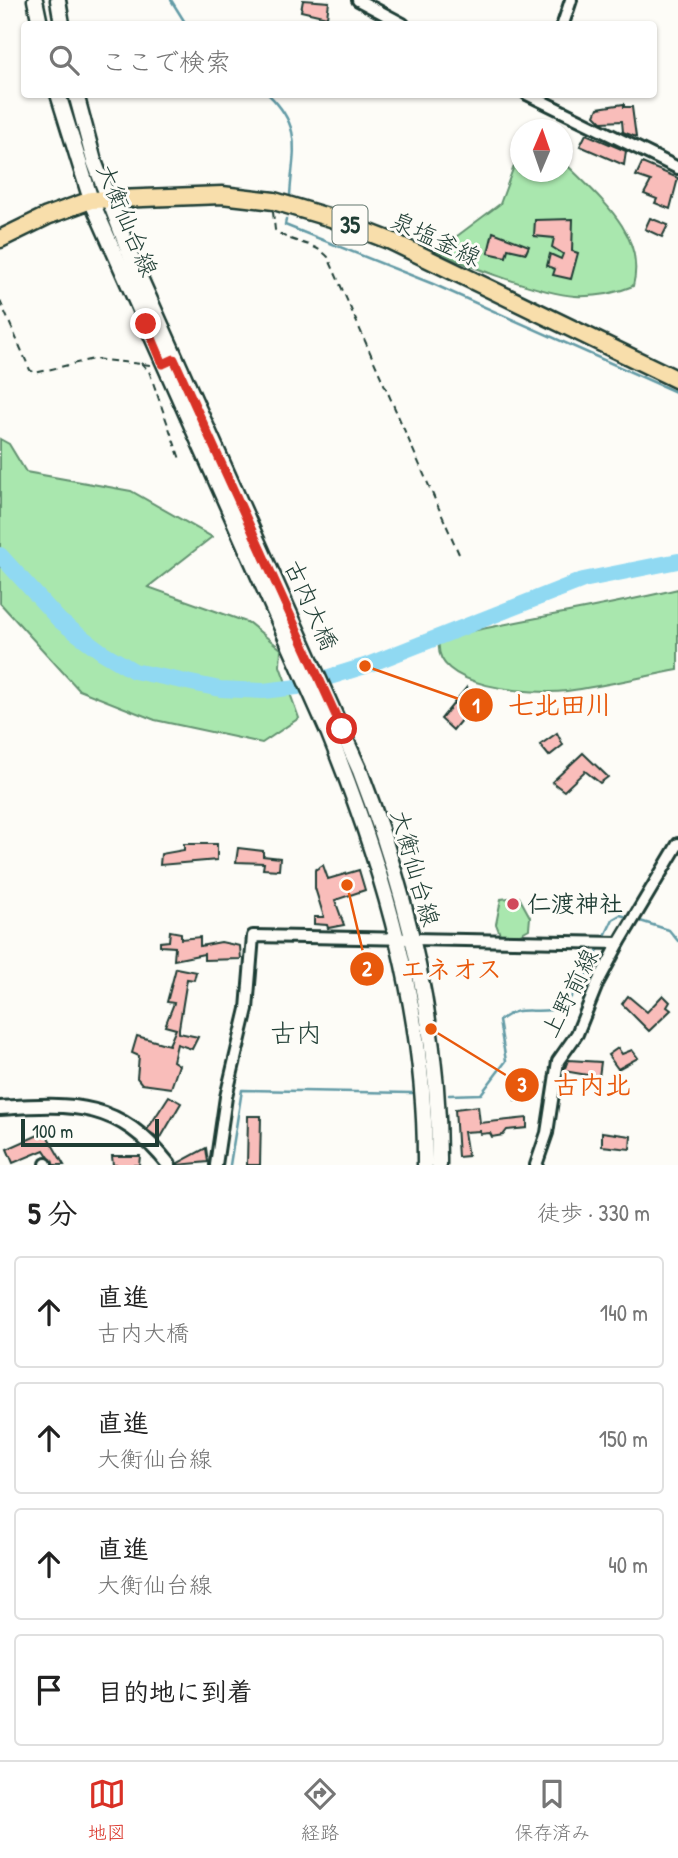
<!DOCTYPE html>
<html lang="ja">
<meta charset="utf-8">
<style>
body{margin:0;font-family:"Patrick Hand","Klee One",sans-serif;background:#f2f2f2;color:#222}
.compass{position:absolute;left:510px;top:119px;width:63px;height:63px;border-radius:50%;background:#fff;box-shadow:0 2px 5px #0004;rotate:2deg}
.scale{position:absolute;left:21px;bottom:18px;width:138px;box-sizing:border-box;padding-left:7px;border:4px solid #1f3d34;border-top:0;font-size:19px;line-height:24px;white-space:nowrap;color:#1f3d34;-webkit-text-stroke:5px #fdfcf7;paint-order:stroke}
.stop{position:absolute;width:21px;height:21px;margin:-16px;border:5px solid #d93025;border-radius:50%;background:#fff}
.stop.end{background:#d93025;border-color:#fff;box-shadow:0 2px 7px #0008}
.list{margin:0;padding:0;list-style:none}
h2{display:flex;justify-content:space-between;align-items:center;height:91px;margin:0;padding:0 28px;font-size:30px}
h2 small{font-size:23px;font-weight:400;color:#767676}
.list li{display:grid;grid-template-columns:46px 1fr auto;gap:21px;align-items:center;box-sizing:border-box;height:112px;margin:0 14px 14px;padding:0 14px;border:2px solid #e0e0e0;border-radius:7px}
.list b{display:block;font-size:26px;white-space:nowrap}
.list p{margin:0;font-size:23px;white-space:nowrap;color:#767676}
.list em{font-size:23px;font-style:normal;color:#767676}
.icon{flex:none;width:38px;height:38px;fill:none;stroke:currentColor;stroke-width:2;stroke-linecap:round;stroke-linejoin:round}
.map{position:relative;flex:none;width:678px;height:1165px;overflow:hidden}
.search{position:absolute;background:#fff;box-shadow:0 2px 5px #0004;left:21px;right:21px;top:21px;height:77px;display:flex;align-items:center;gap:18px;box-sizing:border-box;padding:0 24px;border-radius:7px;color:#767676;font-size:26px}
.sheet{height:595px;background:#fff}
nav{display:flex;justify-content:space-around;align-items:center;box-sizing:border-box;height:98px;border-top:2px solid #e0e0e0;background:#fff;font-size:19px;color:#767676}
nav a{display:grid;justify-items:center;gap:4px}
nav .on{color:#d93025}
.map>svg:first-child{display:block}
</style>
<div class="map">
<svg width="678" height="1165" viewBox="0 0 678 1165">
<rect width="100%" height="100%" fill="#fdfcf7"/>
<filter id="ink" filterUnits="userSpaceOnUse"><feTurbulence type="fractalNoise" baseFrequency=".0143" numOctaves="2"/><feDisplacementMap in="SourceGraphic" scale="14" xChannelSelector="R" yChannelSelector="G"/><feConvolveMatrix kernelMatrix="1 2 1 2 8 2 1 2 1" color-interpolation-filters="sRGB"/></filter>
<g filter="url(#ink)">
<g fill="#a9e7ae" stroke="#649271" stroke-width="2">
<path d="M 520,150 L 520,172 L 562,172 L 563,161 C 596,195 647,233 633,286 C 614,294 596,297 575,296 C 544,294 465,266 437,251 L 500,204 Z"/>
<path d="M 0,439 L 9,444 L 26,472 L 131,491 L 212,537 L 148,587 L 249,623 L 281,649 L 280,666 L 299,718 L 262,743 L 155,720 L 79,690 L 0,603 Z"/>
<path d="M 678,589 L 678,670 C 641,677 604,686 567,691 C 536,695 426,689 440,638 C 519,620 599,608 678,589 Z"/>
<path d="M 519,897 L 530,917 L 529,929 L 520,934 L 500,934 L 496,924 L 501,899 Z"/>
</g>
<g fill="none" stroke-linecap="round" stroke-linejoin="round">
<g stroke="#639ba6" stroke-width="2.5">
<path d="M 171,0 L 186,24"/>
<path d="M 268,94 C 305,129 292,154 290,196"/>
<path d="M 286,219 L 285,225 L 433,284 L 678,393"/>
<path d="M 637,920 L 669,930 L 678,941"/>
<path d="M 603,940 L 613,919 L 620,915 L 631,918"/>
<path d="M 449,1095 L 481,1094 L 506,1061 L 499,1021 C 518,1005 529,1013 551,1010 C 575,1005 591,966 600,946"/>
<path d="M 230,1165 L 242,1090 L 412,1093"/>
</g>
<path stroke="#90d9f2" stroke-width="16" d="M 0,555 L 60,621 L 102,652 L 134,671 L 220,689 L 263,691 L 297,687 L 365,666 L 583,580 L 678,561"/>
</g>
<g fill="#f9bdba" stroke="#1f3d34" stroke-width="2">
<path d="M 303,0 L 329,2 L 327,17 L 301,11 Z"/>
<path d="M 624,104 L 624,107 L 632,107 L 636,137 L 623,132 L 622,121 L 602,122 L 595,115 L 598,108 Z"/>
<path d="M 586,134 L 626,151 L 624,165 L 580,146 Z"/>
<path d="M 642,163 L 678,178 L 670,209 L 655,203 L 657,199 L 644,194 L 651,181 L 636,176 Z"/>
<path d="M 650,218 L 668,225 L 662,237 L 645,229 Z"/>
<path d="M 573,219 L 572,251 L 578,253 L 571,279 L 553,275 L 555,269 L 547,266 L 550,254 L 561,259 L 563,254 L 552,247 L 554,238 L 534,236 L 535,220 Z"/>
<path d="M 493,232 L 529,246 L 526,253 L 508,249 L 506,257 L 488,253 Z"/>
<path d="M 467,687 L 479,698 L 453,730 L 441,719 Z"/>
<path d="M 557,733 L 563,745 L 549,756 L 540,745 Z"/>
<path d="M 583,753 L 608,777 L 600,783 L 585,771 L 564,791 L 552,782 Z"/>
<path d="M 184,844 L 217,844 L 217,860 L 160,865 L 161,854 L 184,850 Z"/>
<path d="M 238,848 L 263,851 L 263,856 L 280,858 L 279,870 L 263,869 L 264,863 L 236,862 Z"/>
<path d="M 323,865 L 328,879 L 359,870 L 365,890 L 335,900 L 344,925 L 328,928 L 327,925 L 314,924 L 314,917 L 324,917 L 315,888 L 315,870 Z"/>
<path d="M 170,931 L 181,933 L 181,939 L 200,937 L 200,946 L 221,942 L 240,946 L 241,959 L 204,960 L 204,954 L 174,960 L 175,947 L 160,946 L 160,942 L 169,941 Z"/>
<path d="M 176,968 L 196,972 L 194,980 L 187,979 L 179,1028 L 179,1033 L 198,1037 L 192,1049 L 177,1044 L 173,1061 L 179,1065 L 171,1088 L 142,1084 L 137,1078 L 139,1056 L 132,1053 L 137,1036 L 169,1045 L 176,1029 L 165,1026 L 174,1003 L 167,1002 Z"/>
<path d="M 663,995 L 670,1002 L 667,1007 L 671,1010 L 649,1031 L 622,1004 L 628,996 L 647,1012 Z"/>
<path d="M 618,1048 L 622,1054 L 632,1050 L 638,1058 L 618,1069 L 608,1055 Z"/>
<path d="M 568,1060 L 601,1062 L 599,1077 L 564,1071 Z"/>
<path d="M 520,1076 L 526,1076 L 532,1101 L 515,1101 L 516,1091 L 521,1091 Z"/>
<path d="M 169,1096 L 181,1103 L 160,1139 L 147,1130 Z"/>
<path d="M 478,1106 L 480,1123 L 527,1118 L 527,1128 L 507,1130 L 503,1135 L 492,1137 L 490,1133 L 480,1134 L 480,1131 L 464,1132 L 468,1156 L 458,1157 L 455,1109 Z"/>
<path d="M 248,1116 L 261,1116 L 260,1165 L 247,1165 Z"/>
<path d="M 45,1132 L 64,1165 L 54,1165 L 44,1150 L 13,1163 L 7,1149 Z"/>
<path d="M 602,1132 L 631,1136 L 630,1149 L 602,1146 Z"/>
<path d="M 206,1148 L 208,1162 L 178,1165 L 178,1163 Z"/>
<path d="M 112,1156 L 140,1156 L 139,1165 L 113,1165 Z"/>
</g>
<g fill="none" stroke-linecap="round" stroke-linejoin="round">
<defs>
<g id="minor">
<path d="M 358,0 L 403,24"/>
<path d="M 563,24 L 571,0"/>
<path d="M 527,94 L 678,168"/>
<path d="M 46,1164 L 46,1165"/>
<path d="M 216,1165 L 226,1097 L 247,1009 L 253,936 L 619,943"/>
<path d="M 536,1165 L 547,1133 L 558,1061 L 577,1034 L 598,982 L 619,943 L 678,844"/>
</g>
<path id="tertiary" d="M 0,1108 C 75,1103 119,1101 169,1165"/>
<g id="secondary">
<path d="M 35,0 L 40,24"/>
<path d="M 58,0 L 62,24"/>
<path d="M 58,94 L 91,200 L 329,734 C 385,872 426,1015 425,1165"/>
<path d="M 76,94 L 94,161 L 133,262 L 360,771 C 408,896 440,1031 439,1165"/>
</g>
<path id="primary" d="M 0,239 L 47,216 L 91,200 L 222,195 L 274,201 L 331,218 L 391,241 L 678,380"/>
</defs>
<use href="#minor" stroke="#1f3d34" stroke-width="16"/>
<use href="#tertiary" stroke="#1f3d34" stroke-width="18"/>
<use href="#secondary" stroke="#1f3d34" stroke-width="19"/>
<use href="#primary" stroke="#1f3d34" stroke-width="21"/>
<g stroke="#1f3d34" stroke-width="2" stroke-dasharray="7 5" stroke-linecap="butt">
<path d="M 273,212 L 275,230 C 290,244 314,241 328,257 L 459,554"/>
<path d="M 0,301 L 30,370 L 35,373 L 93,359 L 150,365"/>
<path d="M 141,363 L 149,371 L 181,462"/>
</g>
<use href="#minor" stroke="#fdfcf7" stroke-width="10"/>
<use href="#tertiary" stroke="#fdfcf7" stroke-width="12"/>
<use href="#secondary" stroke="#fdfcf7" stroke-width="14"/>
<use href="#primary" stroke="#f8deab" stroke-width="16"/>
</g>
</g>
<g fill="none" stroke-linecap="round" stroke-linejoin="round" filter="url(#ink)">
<path stroke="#d93025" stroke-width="9" d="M 146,324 L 163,364 L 174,359 L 342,729"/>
</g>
<circle fill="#d1495b" stroke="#fdfcf7" stroke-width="2.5" cx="513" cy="904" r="7"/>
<g text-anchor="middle" stroke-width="6" stroke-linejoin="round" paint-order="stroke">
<rect fill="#fdfcf7" stroke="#62766e" stroke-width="2" x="332.5" y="205.5" width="35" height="39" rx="5"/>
<g font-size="23" font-weight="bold" fill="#1f3d34">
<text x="350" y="233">35</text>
</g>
<g font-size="24" fill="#1f3d34" stroke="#fdfcf7">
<text transform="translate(127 220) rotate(67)" y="8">大衡仙台線</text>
<text transform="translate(436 239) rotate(25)" y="8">泉塩釜線</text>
<text transform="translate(311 605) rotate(66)" y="8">古内大橋</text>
<text transform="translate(415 868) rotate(74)" y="8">大衡仙台線</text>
<text transform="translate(570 993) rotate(-63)" y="8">上野前線</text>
</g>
<g font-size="24" font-weight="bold" fill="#1f3d34" stroke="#fdfcf7" text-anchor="start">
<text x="527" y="912">仁渡神社</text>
</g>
<g font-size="26" fill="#1f3d34" stroke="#fdfcf7">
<text x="296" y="1042">古内</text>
</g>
</g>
<path fill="none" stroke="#e8590c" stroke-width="2.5" d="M365 666L476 705M347 885L367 969M431 1029L522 1085"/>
<g fill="#e8590c" stroke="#fdfcf7" stroke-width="2.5">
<circle cx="365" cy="666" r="7"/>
<circle cx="347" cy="885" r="7"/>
<circle cx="431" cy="1029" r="7"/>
<circle cx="476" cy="705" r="18"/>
<circle cx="367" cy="969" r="18"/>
<circle cx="522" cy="1085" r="18"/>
</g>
<g font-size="21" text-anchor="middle" font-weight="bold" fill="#fff">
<text x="476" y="713">1</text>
<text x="367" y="976">2</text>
<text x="522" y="1092">3</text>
</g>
<g font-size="26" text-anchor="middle" font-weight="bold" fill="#e8590c" stroke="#fdfcf7" stroke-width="6" stroke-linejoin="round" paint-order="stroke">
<text x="560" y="714">七北田川</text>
<text x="451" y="978">エネオス</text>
<text x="592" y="1094">古内北</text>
</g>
</svg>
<svg class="compass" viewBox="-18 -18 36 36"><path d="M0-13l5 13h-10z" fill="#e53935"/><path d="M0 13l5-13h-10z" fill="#767676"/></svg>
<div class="scale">100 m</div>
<div class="stop" style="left:342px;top:729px"></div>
<div class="stop end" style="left:146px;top:324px"></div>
<div class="search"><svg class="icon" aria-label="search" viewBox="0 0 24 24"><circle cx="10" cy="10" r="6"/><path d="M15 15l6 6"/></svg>ここで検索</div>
</div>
<section class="sheet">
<h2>5 分<small>徒歩 · 330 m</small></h2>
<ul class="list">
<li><svg class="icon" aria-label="ahead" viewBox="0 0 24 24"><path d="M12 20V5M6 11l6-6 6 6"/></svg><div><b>直進</b><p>古内大橋</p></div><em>140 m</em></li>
<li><svg class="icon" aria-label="ahead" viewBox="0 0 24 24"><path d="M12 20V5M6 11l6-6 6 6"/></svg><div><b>直進</b><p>大衡仙台線</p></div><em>150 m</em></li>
<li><svg class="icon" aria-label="ahead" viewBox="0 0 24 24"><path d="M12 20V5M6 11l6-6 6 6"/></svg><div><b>直進</b><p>大衡仙台線</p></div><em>40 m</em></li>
<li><svg class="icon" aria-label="arrive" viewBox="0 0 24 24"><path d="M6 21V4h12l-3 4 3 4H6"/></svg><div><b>目的地に到着</b></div></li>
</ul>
</section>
<nav>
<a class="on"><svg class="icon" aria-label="map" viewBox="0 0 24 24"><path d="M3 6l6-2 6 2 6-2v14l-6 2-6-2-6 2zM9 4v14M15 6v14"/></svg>地図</a>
<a><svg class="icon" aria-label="directions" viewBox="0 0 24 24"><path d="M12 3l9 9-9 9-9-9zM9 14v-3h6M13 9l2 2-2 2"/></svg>経路</a>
<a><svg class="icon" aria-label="saved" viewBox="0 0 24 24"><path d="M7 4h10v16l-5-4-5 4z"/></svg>保存済み</a>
</nav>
